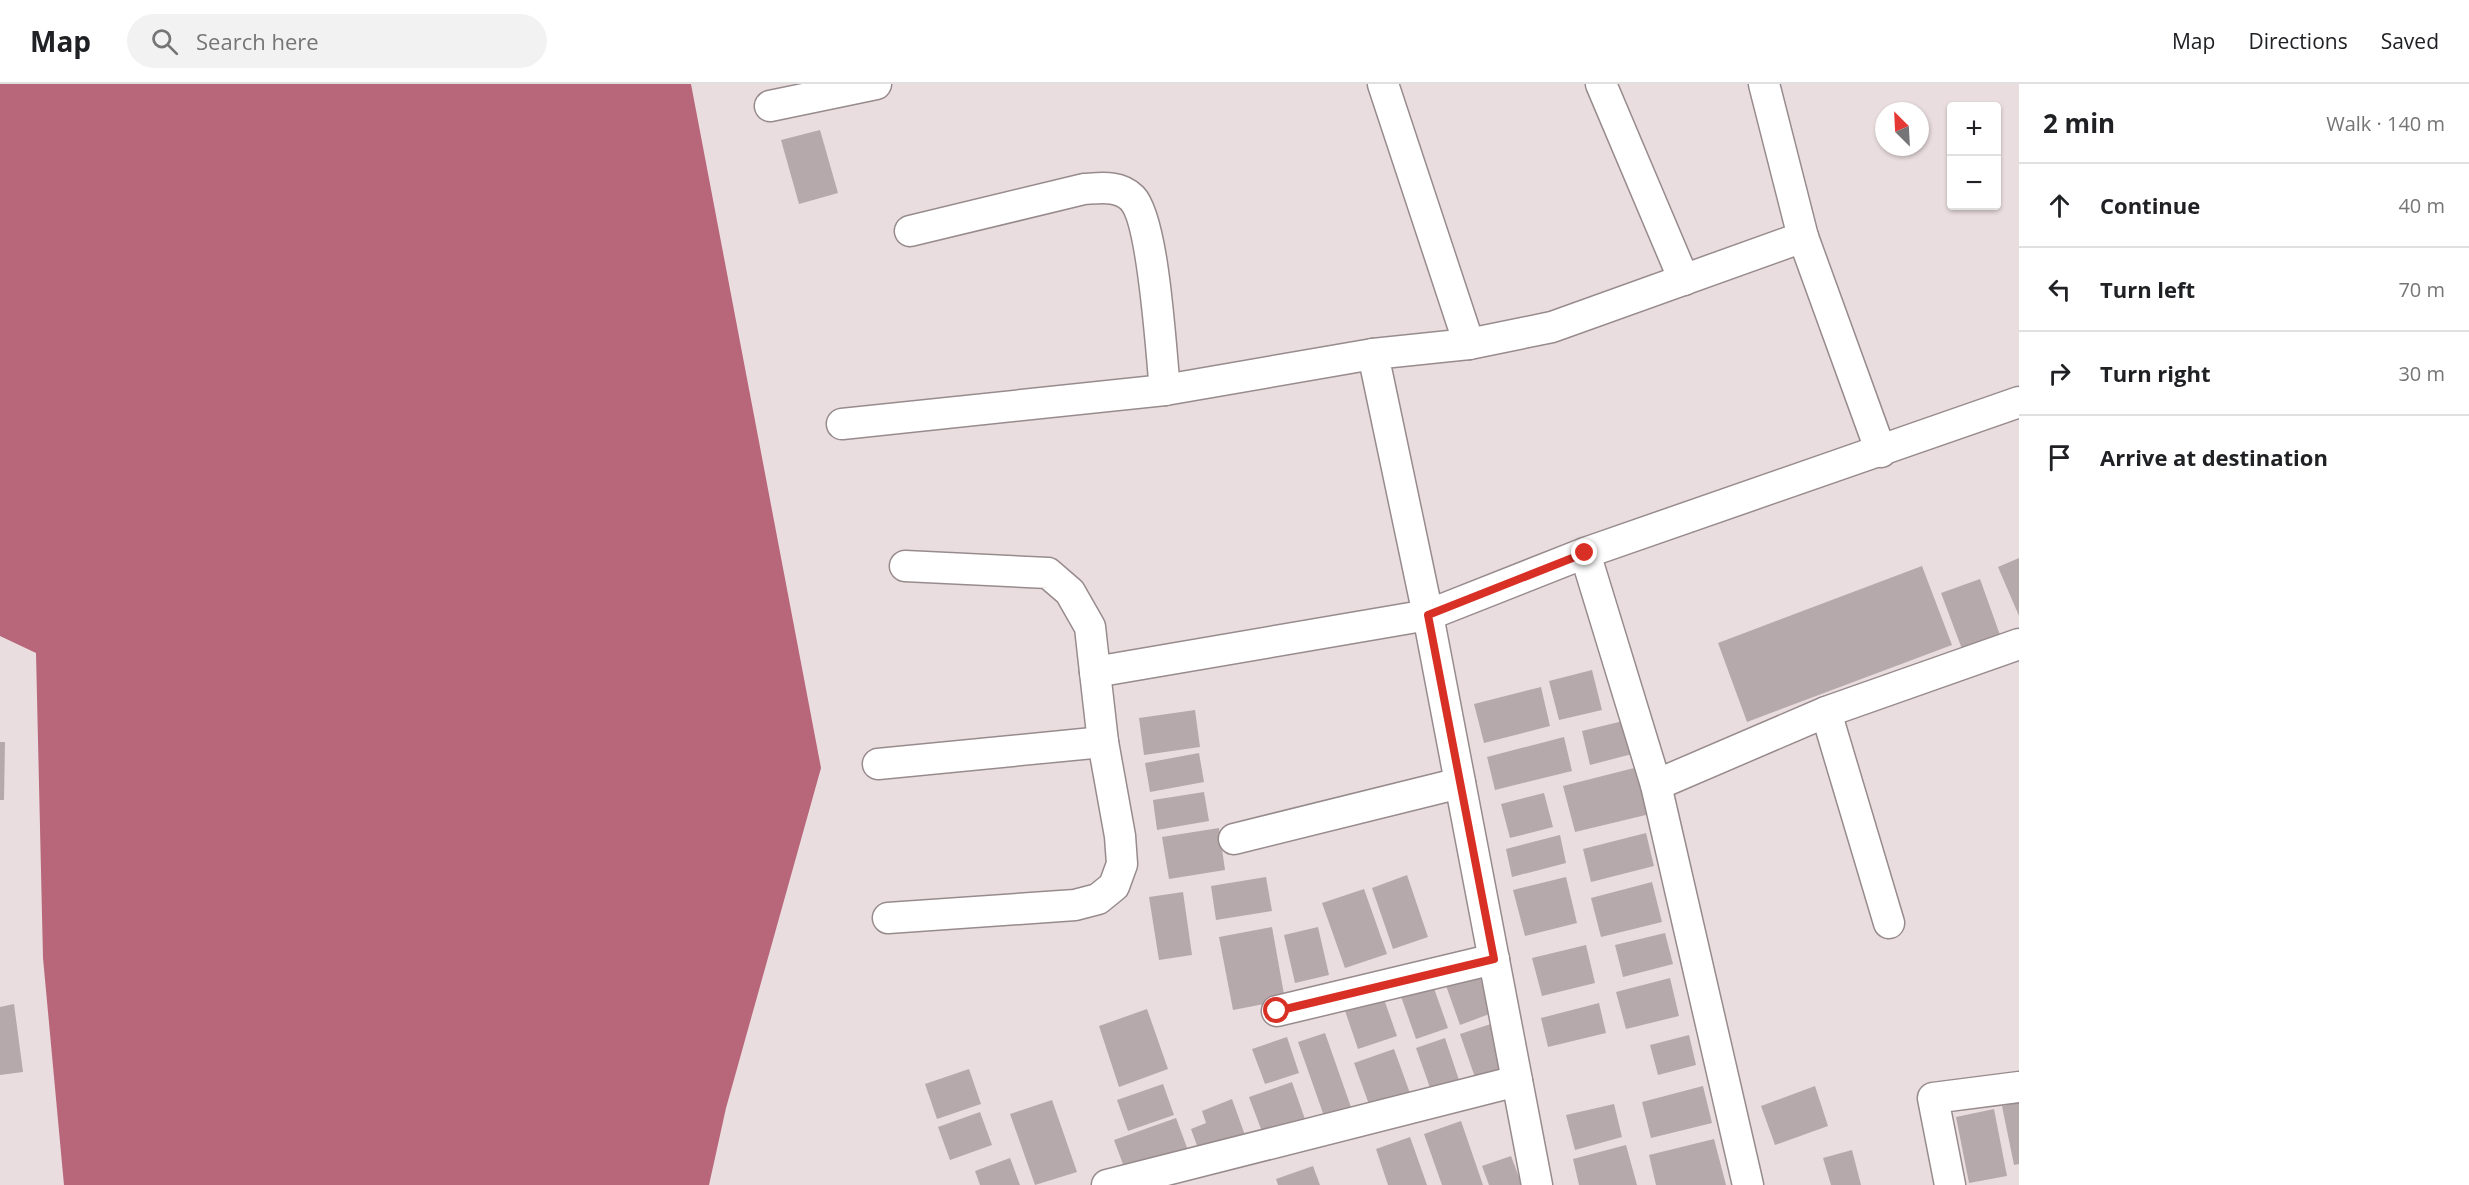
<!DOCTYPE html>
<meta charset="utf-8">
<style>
body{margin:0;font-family:"Open Sans",sans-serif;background:#f2f2f2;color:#202124}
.controls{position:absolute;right:18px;top:18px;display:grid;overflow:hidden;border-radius:6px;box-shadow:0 2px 4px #0004}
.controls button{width:54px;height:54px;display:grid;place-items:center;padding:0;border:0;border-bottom:2px solid #e0e0e0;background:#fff;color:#202124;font:30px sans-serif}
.compass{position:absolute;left:1875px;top:18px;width:54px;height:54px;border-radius:50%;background:#fff;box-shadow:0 2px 4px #0004;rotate:336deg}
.stop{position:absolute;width:18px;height:18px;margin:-14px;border:4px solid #d93025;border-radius:50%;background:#fff}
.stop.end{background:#d93025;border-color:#fff;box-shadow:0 2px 6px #0008}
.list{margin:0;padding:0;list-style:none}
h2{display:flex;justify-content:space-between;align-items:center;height:78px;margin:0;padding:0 24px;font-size:26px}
h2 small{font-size:20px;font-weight:400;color:#757577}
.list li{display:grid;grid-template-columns:39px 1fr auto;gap:18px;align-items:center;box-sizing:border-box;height:84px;padding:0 24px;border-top:2px solid #e0e0e0}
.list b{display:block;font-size:22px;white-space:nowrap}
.list em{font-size:20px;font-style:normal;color:#757577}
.icon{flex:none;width:33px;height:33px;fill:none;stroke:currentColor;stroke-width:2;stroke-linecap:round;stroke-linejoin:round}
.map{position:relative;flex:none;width:2019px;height:1101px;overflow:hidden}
header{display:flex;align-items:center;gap:36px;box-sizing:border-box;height:84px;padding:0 30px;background:#fff;border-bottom:2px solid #e0e0e0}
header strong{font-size:28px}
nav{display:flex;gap:33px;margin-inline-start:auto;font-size:21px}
.search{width:420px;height:54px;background:#f2f2f2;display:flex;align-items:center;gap:15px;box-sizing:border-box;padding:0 21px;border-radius:33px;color:#757577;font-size:22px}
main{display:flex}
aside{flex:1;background:#fff}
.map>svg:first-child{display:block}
</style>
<header>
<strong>Map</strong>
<div class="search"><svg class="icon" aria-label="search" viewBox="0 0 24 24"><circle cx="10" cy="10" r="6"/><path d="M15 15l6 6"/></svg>Search here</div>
<nav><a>Map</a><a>Directions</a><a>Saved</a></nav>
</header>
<main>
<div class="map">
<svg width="2019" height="1101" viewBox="0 0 2019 1101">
<rect width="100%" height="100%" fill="#eadddf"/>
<path fill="#b86679" d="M 0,0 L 691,0 L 821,684 L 726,1024 L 709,1101 L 64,1101 L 43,874 L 36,569 L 0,552 Z"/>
<g fill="#b6a9ab">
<path d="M 820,46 L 838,109 L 799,120 L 781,56 Z"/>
<path d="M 2019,474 L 2019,532 L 1998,483 Z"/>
<path d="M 1922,482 L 1952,561 L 1747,638 L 1718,559 Z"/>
<path d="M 1980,495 L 2000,551 L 1962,565 L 1941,509 Z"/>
<path d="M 1592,586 L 1602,626 L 1559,636 L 1549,597 Z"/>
<path d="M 1541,603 L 1550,642 L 1484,659 L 1474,620 Z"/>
<path d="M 1195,626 L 1200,663 L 1144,671 L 1139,634 Z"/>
<path d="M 1627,636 L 1636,669 L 1590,681 L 1582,647 Z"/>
<path d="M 1564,653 L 1572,687 L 1495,706 L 1487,673 Z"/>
<path d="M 0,658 L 5,658 L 4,716 L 0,716 Z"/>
<path d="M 1199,669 L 1204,698 L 1150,708 L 1145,679 Z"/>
<path d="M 1638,683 L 1650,730 L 1575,748 L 1563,702 Z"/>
<path d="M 1204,708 L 1209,737 L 1157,746 L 1153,716 Z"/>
<path d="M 1544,709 L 1553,743 L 1510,754 L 1501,720 Z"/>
<path d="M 1219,744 L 1225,786 L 1169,795 L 1162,753 Z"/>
<path d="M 1646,749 L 1654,782 L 1591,798 L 1583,765 Z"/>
<path d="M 1560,751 L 1566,779 L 1512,793 L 1506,765 Z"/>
<path d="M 1407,791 L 1428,853 L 1393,865 L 1372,804 Z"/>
<path d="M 1266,793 L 1272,827 L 1216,836 L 1211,802 Z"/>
<path d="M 1566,793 L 1577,839 L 1525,852 L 1513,806 Z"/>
<path d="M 1652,798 L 1662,838 L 1601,853 L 1591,814 Z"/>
<path d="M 1364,805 L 1387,870 L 1345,884 L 1322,819 Z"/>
<path d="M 1183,808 L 1192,871 L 1159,876 L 1149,813 Z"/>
<path d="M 1272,843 L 1285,916 L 1233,926 L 1219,853 Z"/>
<path d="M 1318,843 L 1329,891 L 1295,899 L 1284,851 Z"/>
<path d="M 1665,849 L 1673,880 L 1623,893 L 1615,861 Z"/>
<path d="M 1586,861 L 1595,899 L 1542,912 L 1532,874 Z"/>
<path d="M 1477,884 L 1492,929 L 1460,941 L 1444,896 Z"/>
<path d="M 1430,893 L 1448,944 L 1416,955 L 1398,904 Z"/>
<path d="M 1670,894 L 1679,932 L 1626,945 L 1616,908 Z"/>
<path d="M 1379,901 L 1397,952 L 1358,965 L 1341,915 Z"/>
<path d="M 1599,919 L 1606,949 L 1548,963 L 1541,934 Z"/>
<path d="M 14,920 L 23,988 L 0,991 L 0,923 Z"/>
<path d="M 1147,925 L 1168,985 L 1119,1003 L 1099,942 Z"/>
<path d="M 1494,939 L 1513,993 L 1479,1005 L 1460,950 Z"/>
<path d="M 1325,949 L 1352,1026 L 1325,1035 L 1298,958 Z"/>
<path d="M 1689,951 L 1696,981 L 1658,991 L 1650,961 Z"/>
<path d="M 1287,953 L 1299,989 L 1265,1000 L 1252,965 Z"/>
<path d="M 1445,954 L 1462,1005 L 1434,1015 L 1416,964 Z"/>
<path d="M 1394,965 L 1411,1012 L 1371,1026 L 1354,979 Z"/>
<path d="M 969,985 L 981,1020 L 937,1035 L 925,1000 Z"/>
<path d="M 1292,998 L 1306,1038 L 1264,1053 L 1249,1013 Z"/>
<path d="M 1163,1000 L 1174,1031 L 1128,1047 L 1117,1016 Z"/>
<path d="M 1703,1002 L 1712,1039 L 1651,1054 L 1642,1018 Z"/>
<path d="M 1815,1002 L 1828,1042 L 1775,1061 L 1761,1022 Z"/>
<path d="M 1232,1015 L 1246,1054 L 1200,1070 L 1191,1045 L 1206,1039 L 1202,1027 Z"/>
<path d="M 1052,1016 L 1077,1088 L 1035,1101 L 1010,1030 Z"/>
<path d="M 2019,1019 L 2019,1080 L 2014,1081 L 2002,1022 Z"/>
<path d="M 1614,1020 L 1622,1053 L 1575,1066 L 1566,1031 Z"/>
<path d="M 1994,1025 L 2007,1092 L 1969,1099 L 1956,1033 Z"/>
<path d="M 980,1028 L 992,1061 L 950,1076 L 938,1043 Z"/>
<path d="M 1176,1034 L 1189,1069 L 1127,1091 L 1114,1056 Z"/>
<path d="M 1461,1037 L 1483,1101 L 1442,1101 L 1424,1050 Z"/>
<path d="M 1410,1053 L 1427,1101 L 1388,1101 L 1376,1065 Z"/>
<path d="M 1714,1055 L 1726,1101 L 1656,1101 L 1649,1071 Z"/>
<path d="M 1626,1061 L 1637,1101 L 1579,1101 L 1573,1075 Z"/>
<path d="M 1852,1066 L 1861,1101 L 1831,1101 L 1823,1074 Z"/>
<path d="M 1511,1072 L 1522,1101 L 1489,1101 L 1482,1082 Z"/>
<path d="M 1010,1074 L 1020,1101 L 980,1101 L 975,1087 Z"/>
<path d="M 1313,1082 L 1320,1101 L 1278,1101 L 1276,1095 Z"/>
</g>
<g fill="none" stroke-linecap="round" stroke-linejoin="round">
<defs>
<g id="street">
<path d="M 1601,0 L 1684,196"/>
<path d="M 1764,0 L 1803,153"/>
<path d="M 770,22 L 876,0"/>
<path d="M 910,147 L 1084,105 C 1101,104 1119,101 1132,114 C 1154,136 1161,269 1165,306"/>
<path d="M 1469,260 L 1552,243 L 1803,153 L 1881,368"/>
<path d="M 842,340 L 1165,306 L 1373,270"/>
<path d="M 1585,469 L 1656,701 L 1748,1101"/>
<path d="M 905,482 L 1048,489 L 1070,508 L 1090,543 L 1095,588 L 1428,531 L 1373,270 L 1469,260 L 1383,0"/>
<path d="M 1826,628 L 1889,839"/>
<path d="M 878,680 L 1103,658"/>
<path d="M 1656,701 L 1826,628 L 2019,560"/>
<path d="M 1234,755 L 1460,699"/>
<path d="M 888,834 L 1075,821 L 1098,815 L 1114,802 L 1122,780 L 1120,752 L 1103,658 L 1095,588"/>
<path d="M 1277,927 L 1494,875"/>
<path d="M 1107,1101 L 1517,997"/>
<path d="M 1537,1101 L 1428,531 L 1585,469 L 2019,318"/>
<path d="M 1950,1101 L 1933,1014 L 2019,1003"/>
</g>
</defs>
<use href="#street" stroke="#988b8d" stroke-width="33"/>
<use href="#street" stroke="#fff" stroke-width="30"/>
</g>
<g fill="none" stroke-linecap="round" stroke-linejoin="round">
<path stroke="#d93025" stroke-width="8" d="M 1277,927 L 1494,875 L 1428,531 L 1585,469"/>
</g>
</svg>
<div class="controls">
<button>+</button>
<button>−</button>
</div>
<svg class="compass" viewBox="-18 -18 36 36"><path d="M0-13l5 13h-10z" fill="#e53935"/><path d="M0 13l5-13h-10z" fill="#757577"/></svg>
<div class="stop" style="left:1277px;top:927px"></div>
<div class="stop end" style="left:1585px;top:469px"></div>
</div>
<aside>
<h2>2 min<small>Walk · 140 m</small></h2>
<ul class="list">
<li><svg class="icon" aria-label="ahead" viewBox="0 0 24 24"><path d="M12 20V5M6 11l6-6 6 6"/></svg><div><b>Continue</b></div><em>40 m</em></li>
<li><svg class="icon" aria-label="left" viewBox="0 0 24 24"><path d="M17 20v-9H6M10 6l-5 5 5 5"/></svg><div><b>Turn left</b></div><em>70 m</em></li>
<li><svg class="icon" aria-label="right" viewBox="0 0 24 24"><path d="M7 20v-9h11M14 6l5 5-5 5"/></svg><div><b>Turn right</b></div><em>30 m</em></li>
<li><svg class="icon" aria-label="arrive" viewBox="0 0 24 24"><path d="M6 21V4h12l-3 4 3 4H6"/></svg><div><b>Arrive at destination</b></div></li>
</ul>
</aside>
</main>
